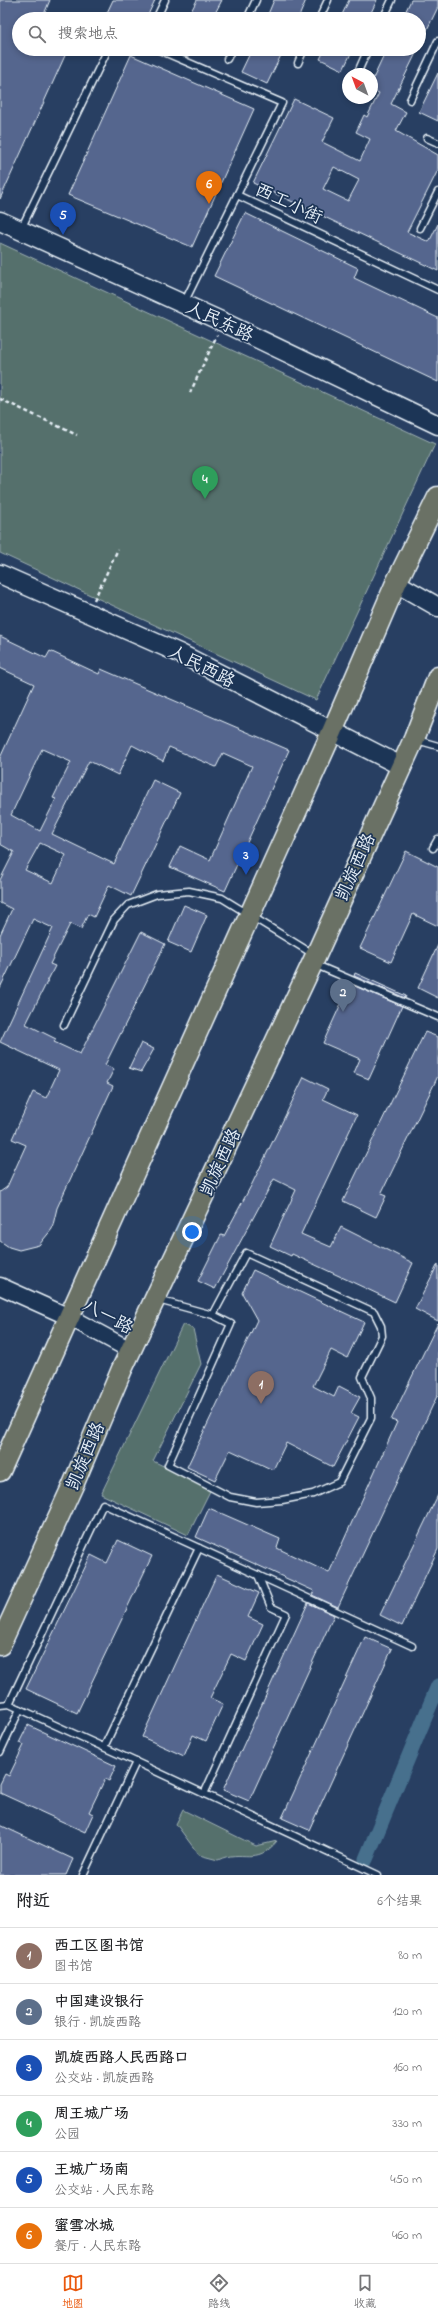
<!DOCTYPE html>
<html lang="zh">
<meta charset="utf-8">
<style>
body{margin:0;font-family:"Indie Flower","LXGW WenKai TC",sans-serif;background:#f2f2f2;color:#202124}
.compass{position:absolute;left:342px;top:68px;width:36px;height:36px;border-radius:50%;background:#fff;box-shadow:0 2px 6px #0003;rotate:319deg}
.you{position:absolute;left:192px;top:1232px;width:14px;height:14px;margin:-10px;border:3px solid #fff;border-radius:50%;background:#1a73e8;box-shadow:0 0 0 6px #1a73e833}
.badge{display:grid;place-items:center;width:26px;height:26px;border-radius:50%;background:#ea580c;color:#fff;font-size:13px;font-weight:700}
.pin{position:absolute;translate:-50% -33px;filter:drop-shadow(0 1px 2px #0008)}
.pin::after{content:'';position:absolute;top:21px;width:14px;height:12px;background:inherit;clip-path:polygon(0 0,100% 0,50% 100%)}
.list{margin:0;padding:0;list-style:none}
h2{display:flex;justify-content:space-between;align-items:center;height:52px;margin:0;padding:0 16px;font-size:17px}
h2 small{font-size:13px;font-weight:400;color:#757577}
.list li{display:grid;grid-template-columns:26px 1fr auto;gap:12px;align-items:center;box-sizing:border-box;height:56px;padding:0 16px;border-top:1px solid #e0e0e0}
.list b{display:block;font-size:15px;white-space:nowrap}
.list p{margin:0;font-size:13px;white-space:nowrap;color:#757577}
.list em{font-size:13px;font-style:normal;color:#757577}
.icon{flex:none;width:22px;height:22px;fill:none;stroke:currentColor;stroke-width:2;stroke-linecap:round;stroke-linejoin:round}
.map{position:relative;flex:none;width:438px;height:1875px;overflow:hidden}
.search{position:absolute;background:#fff;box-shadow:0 2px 6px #0003;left:12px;right:12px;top:12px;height:44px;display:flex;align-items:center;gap:10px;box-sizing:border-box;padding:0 14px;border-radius:22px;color:#757577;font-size:15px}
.sheet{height:388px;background:#fff}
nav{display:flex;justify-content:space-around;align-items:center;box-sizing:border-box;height:56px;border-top:1px solid #e0e0e0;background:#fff;font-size:11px;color:#757577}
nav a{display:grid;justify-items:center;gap:2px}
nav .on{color:#ea580c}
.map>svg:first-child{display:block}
</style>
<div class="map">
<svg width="438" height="1875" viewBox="0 0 438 1875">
<rect width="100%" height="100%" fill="#283f62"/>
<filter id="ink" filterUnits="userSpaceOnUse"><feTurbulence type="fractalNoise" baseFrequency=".025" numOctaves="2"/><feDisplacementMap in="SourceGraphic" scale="8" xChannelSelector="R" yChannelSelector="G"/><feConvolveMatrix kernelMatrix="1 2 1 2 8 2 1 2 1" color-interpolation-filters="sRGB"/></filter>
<g filter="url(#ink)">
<g fill="#556f6c" stroke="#9eb0b2">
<path d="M 0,243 L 435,444 L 316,700 L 0,553 Z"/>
<path d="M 183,1324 L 193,1329 L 201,1364 L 153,1461 L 211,1489 L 188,1535 L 101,1494 Z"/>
<path d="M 183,1810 L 256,1846 L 277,1841 C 256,1867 242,1848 218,1860 L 199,1855 L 176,1824 Z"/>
</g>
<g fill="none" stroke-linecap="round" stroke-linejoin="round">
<path stroke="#46708d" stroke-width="15" d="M 366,1859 L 438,1686"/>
</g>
<g fill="#54668e" stroke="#e8f1f8" fill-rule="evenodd">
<path d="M 0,0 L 50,0 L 42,19 L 19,19 L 19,49 L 68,49 L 0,199 Z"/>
<path d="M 113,0 L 155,0 L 146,19 L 104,19 Z"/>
<path d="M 197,0 L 222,0 L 212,19 L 187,19 Z"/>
<path d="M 274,0 L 306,0 L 298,19 L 266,19 Z"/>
<path d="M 349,0 L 377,0 L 368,19 L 340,19 Z"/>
<path d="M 411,0 L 438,0 L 438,7 L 419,46 L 419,19 L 402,19 Z"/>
<path d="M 252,49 L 284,49 L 267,84 L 241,72 Z"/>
<path d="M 325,49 L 353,49 L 343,70 L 320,59 Z"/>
<path d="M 387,49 L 418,49 L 391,104 L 406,112 L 396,131 L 438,155 L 438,170 L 407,232 L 429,242 L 438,224 L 438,271 L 253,183 L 294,99 L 334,118 L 322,142 L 360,161 L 370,139 L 356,132 L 364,115 L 367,117 L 379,93 L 372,90 L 372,81 ZM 334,167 L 359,180 L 348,201 L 323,189 Z"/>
<path d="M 131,55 L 254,109 L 192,247 L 68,195 Z"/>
<path d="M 438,73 L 438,121 L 419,112 Z"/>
<path d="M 245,213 L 358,268 L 354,278 L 438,318 L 438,382 L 214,276 Z"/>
<path d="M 0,636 L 46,658 L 50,651 L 99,674 L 101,669 L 289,750 L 225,891 L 170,867 L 180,846 L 210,860 L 252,766 L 223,753 L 216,767 L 169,747 L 163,761 L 132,745 L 118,775 L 89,761 L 52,834 L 114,864 L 153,780 L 180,793 L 131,896 L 109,885 L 94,917 L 88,914 L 81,929 L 70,924 L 50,964 L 55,966 L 26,1024 L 56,1039 L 54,1042 L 80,1054 L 141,932 L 165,944 L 105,1065 L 114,1069 L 107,1083 L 113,1086 L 57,1208 L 52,1229 L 39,1245 L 19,1250 L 9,1247 L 0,1241 L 0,1192 L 7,1187 L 26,1145 L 12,1139 L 33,1092 L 46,1098 L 59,1070 L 0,1042 L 53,928 L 33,919 L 0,988 L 0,935 L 12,909 L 0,903 L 0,880 L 14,852 L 0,844 L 0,758 L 34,684 L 0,668 ZM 42,749 L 71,762 L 53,798 L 56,799 L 40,831 L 11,815 ZM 40,843 L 66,855 L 53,883 L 25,870 Z"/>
<path d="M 406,851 L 438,867 L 438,926 L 413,914 L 391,962 L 360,948 Z"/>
<path d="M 184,905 L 207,915 L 191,952 L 168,942 Z"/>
<path d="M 438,945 L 438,998 L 418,988 Z"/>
<path d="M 355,973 L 406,996 L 405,998 L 354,976 Z"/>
<path d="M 350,984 L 402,1006 L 369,1079 L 354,1073 L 360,1059 L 323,1043 Z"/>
<path d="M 425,1032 L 438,1037 L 438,1076 L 381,1194 L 386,1196 L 376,1217 L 343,1201 Z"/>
<path d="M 141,1043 L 154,1049 L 141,1072 L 129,1068 Z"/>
<path d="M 304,1077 L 328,1089 L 323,1099 L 357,1115 L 301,1234 L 331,1247 L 341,1227 L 413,1263 L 395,1302 L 292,1254 L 291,1256 L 270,1246 L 296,1190 L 274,1179 L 215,1289 L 198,1281 L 221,1235 L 224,1236 L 252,1184 Z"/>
<path d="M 438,1264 L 438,1321 L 415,1309 Z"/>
<path d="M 253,1270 L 364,1322 L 347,1358 L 331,1350 L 313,1386 L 334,1397 L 339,1386 L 360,1397 L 351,1413 L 359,1417 L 333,1467 L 286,1443 L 273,1470 L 230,1450 L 215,1480 L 187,1467 L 257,1320 L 242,1293 Z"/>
<path d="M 438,1323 L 438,1394 L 338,1607 L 312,1595 L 314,1591 L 196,1537 L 209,1508 L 280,1539 L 277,1548 L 329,1573 L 397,1422 L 391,1420 Z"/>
<path d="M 438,1495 L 438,1549 L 402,1626 L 380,1615 Z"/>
<path d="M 118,1540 L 152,1556 L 77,1713 L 26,1689 L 91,1555 L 107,1563 Z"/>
<path d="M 217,1574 L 259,1593 L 248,1617 L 263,1624 L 246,1661 L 231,1654 L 210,1698 L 223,1704 L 206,1741 L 193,1735 L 184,1756 L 142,1737 Z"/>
<path d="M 308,1603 L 334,1615 L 249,1801 L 223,1790 Z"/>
<path d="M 365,1637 L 392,1649 L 309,1830 L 282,1818 Z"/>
<path d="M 28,1725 L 116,1766 L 109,1781 L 105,1779 L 89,1812 L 93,1814 L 85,1832 L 0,1793 L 0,1784 L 5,1774 L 9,1776 L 24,1745 L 19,1743 Z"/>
<path d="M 0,1825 L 73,1859 L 66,1875 L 0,1875 Z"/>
</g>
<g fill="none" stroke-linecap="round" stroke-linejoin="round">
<defs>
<g id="service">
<path d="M 156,19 L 165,0"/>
<path d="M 247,19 L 256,0"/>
<path d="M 319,19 L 328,0"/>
<path d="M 383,19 L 392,0"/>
<path d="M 157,49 L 282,103 L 237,195"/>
<path d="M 227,59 L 232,49"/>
<path d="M 298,63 L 304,49"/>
<path d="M 357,74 L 368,49"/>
<path d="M 410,100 L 438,41"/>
<path d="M 427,138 L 438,143"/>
<path d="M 420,228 L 438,192"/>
<path d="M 21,229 L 108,49"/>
<path d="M 184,303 L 237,195 L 438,290"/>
<path d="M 417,740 L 438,746"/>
<path d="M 433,848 L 438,839"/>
<path d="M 314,964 L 438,1017"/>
<path d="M 64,1025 L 114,920 L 128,905 L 157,894 L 189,891 L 222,898 L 313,954"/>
<path d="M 158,1300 L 213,1315 L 231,1324 L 168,1465 L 230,1497 L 256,1502 L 282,1500 L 313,1494 L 339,1482 L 371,1418 L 371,1398 L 362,1377 L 382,1336 L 381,1326 L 374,1312 L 246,1253 L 213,1315"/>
<path d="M 9,1704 L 103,1504 L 412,1646"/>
<path d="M 0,1705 L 9,1704 L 136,1762 L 83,1875"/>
<path d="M 104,1747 L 199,1548"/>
<path d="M 0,1752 L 20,1709"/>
<path d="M 136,1762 L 378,1875"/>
<path d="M 204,1794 L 286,1614 L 271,1607 L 258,1575"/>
</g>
<path id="tertiary" d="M 0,1286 L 69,1317 L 132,1351"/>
<g id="secondary">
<path d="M 0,221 L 223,322 L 438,425"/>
<path d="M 0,574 L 179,653 L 401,766"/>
<path d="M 396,583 L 438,607"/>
</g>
<g id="primary">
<path d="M 0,1471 L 332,732 L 396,583 L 438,497"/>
<path d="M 0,1645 L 73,1485 L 122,1369 L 312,964 L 414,739 L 438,677"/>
</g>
</defs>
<use href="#service" stroke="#e8f1f8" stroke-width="9"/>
<use href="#tertiary" stroke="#e8f1f8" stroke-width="19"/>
<use href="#secondary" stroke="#e8f1f8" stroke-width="21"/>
<use href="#primary" stroke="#e8f1f8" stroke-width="23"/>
<g stroke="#e8f1f8" stroke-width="2.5" stroke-dasharray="4 3" stroke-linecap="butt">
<path d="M 190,393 L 217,335"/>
<path d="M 0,399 L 77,435"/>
<path d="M 94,600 L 118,549"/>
</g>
<use href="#service" stroke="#1d3557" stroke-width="6"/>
<use href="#tertiary" stroke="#1d3557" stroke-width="16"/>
<use href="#secondary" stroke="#1d3557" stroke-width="18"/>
<use href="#primary" stroke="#6b7165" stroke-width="20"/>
</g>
</g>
<g text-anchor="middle" stroke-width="3.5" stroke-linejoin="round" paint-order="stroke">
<g font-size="18" fill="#e8f1f8" stroke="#1d3557">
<text transform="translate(289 203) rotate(25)" y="6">西工小街</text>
<text transform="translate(220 321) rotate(25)" y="6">人民东路</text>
<text transform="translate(202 666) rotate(27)" y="6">人民西路</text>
<text transform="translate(355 867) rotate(-66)" y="6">凯旋西路</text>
<text transform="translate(220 1162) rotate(-65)" y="6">凯旋西路</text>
<text transform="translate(108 1316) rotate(28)" y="6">八一路</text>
<text transform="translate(85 1456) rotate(-67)" y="6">凯旋西路</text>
</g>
</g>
</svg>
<svg class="compass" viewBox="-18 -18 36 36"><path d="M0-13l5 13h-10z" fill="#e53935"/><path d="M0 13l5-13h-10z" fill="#757577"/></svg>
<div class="you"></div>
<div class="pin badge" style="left:261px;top:1404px;background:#8d6e63">1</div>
<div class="pin badge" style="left:343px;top:1012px;background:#5c6f8a">2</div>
<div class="pin badge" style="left:246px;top:875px;background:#1a4fb4">3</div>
<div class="pin badge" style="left:205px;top:499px;background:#2e9e5b">4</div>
<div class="pin badge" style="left:63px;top:235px;background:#1a4fb4">5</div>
<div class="pin badge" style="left:209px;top:204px;background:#e8710a">6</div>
<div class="search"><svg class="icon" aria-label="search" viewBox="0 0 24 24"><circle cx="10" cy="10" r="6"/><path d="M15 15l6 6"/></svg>搜索地点</div>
</div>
<section class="sheet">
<h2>附近<small>6个结果</small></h2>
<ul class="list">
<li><span class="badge" style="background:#8d6e63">1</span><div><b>西工区图书馆</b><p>图书馆</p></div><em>80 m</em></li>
<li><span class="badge" style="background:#5c6f8a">2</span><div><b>中国建设银行</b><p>银行 · 凯旋西路</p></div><em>120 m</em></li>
<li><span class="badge" style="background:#1a4fb4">3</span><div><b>凯旋西路人民西路口</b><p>公交站 · 凯旋西路</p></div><em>160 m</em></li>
<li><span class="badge" style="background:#2e9e5b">4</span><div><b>周王城广场</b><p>公园</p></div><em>330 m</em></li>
<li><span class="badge" style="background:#1a4fb4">5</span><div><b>王城广场南</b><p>公交站 · 人民东路</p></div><em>450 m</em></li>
<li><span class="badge" style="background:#e8710a">6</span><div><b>蜜雪冰城</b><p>餐厅 · 人民东路</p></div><em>460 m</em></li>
</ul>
</section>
<nav>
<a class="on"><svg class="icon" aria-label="map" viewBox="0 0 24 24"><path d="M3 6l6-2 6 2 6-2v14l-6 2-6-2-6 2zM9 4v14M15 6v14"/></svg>地图</a>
<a><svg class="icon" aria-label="directions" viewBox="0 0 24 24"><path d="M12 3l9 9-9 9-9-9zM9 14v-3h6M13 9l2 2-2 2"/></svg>路线</a>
<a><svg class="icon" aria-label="saved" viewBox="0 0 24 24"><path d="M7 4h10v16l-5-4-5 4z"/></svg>收藏</a>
</nav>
